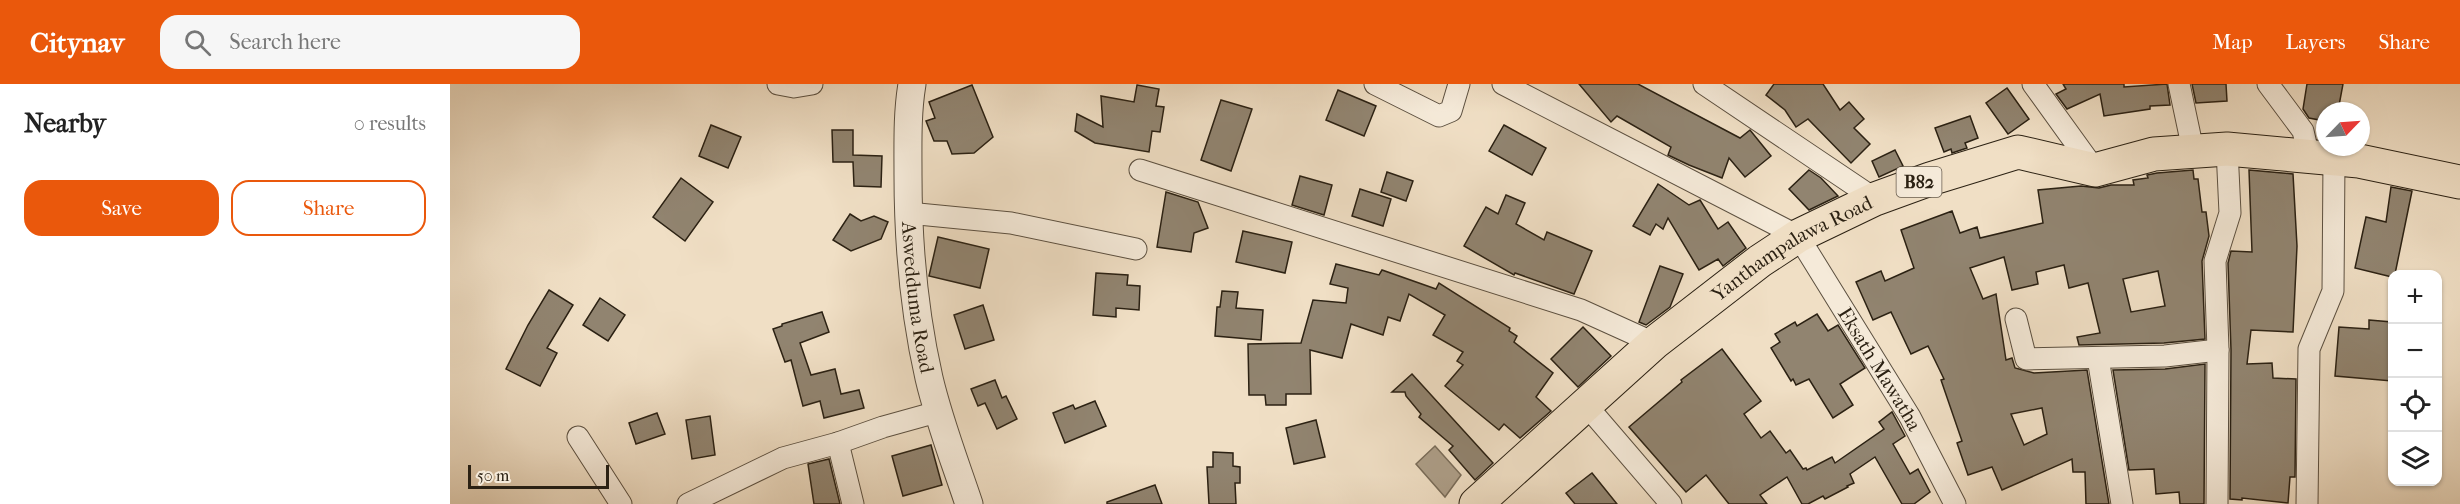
<!DOCTYPE html>
<meta charset="utf-8">
<style>
body{margin:0;font-family:"IM FELL French Canon",serif;background:#f6f6f6;color:#222}
.controls{position:absolute;right:18px;bottom:18px;display:grid;overflow:hidden;border-radius:12px;box-shadow:0 2px 4px #0004}
.controls button{width:54px;height:54px;display:grid;place-items:center;padding:0;border:0;border-bottom:2px solid #e0e0e0;background:#fff;color:#222;font:30px sans-serif}
.compass{position:absolute;left:1866px;top:18px;width:54px;height:54px;border-radius:50%;background:#fff;box-shadow:0 2px 4px #0004;rotate:65deg}
.scale{position:absolute;left:18px;bottom:15px;width:141px;box-sizing:border-box;padding-left:6px;border:3px solid #2b2113;border-top:0;font-size:16px;line-height:21px;white-space:nowrap;color:#2b2113;-webkit-text-stroke:4px #f5ead9;paint-order:stroke}
.list{margin:0;padding:0;list-style:none}
h2{display:flex;justify-content:space-between;align-items:center;height:78px;margin:0;padding:0 24px;font-size:26px}
h2 small{font-size:20px;font-weight:400;color:#767676}
.actions{display:flex;gap:12px;padding:18px 24px}
.actions a{flex:1;padding:14px 0;border:2px solid #ea580c;border-radius:18px;text-align:center;font-size:21px;color:#ea580c}
.actions .main{background:#ea580c;color:#fff}
.icon{flex:none;width:33px;height:33px;fill:none;stroke:currentColor;stroke-width:2;stroke-linecap:round;stroke-linejoin:round}
.map{position:relative;flex:none;width:2010px;height:420px;overflow:hidden}
header{display:flex;align-items:center;gap:36px;box-sizing:border-box;height:84px;padding:0 30px;background:#ea580c;color:#fff}
header strong{font-size:28px}
nav{display:flex;gap:33px;margin-inline-start:auto;font-size:21px}
.search{width:420px;height:54px;background:#f6f6f6;display:flex;align-items:center;gap:15px;box-sizing:border-box;padding:0 21px;border-radius:18px;color:#767676;font-size:22px}
main{display:flex}
aside{flex:1;background:#fff}
.map>svg:first-child{display:block}
</style>
<header>
<strong>Citynav</strong>
<div class="search"><svg class="icon" aria-label="search" viewBox="0 0 24 24"><circle cx="10" cy="10" r="6"/><path d="M15 15l6 6"/></svg>Search here</div>
<nav><a>Map</a><a>Layers</a><a>Share</a></nav>
</header>
<main>
<aside>
<h2>Nearby<small>0 results</small></h2>
<ul class="list">
</ul>
<div class="actions"><a class="main">Save</a><a>Share</a></div>
</aside>
<div class="map">
<svg width="2010" height="420" viewBox="0 0 2010 420">
<rect width="100%" height="100%" fill="#f0dfc5"/>
<filter id="stains"><feTurbulence type="fractalNoise" baseFrequency=".00333" numOctaves="4"/><feColorMatrix values="0 0 0 0 .2 0 0 0 0 .09 0 0 0 0 .02 0 0 0 .5 -.17"/></filter>
<radialGradient id="worn" r=".72"><stop offset=".6" stop-color="#630" stop-opacity="0"/><stop offset="1" stop-color="#630" stop-opacity=".3"/></radialGradient>
<path fill="#ad9e88" stroke="#796c59" stroke-width="1.5" d="M 985,362 L 1011,391 L 995,413 L 966,380 Z"/>
<g fill="#918470" stroke="#2b2113" stroke-width="1.5" fill-rule="evenodd">
<path d="M 1129,0 L 1188,0 L 1290,54 L 1300,46 L 1321,72 L 1295,93 L 1279,74 L 1272,94 L 1239,81 L 1218,71 L 1221,63 L 1167,32 L 1161,38 Z"/>
<path d="M 1324,0 L 1373,0 L 1390,26 L 1399,18 L 1414,35 L 1404,44 L 1420,60 L 1401,79 L 1358,35 L 1346,43 L 1335,26 L 1316,11 Z"/>
<path d="M 1613,0 L 1674,0 L 1674,3 L 1717,0 L 1720,21 L 1700,22 L 1700,25 L 1654,32 L 1650,10 L 1617,25 L 1606,10 L 1616,5 Z"/>
<path d="M 1742,0 L 1776,0 L 1777,17 L 1746,19 Z"/>
<path d="M 1857,0 L 1893,0 L 1888,27 L 1875,27 L 1875,37 L 1859,34 L 1853,25 Z"/>
<path d="M 522,1 L 543,53 L 524,69 L 502,70 L 497,57 L 484,57 L 476,37 L 485,34 L 479,18 Z"/>
<path d="M 687,1 L 709,5 L 706,22 L 714,23 L 710,48 L 702,47 L 699,68 L 645,59 L 625,47 L 627,30 L 653,43 L 651,12 L 684,18 Z"/>
<path d="M 1557,4 L 1579,35 L 1558,50 L 1536,19 Z"/>
<path d="M 888,6 L 926,22 L 914,52 L 876,36 Z"/>
<path d="M 771,16 L 802,25 L 781,87 L 751,76 Z"/>
<path d="M 1520,32 L 1528,54 L 1515,59 L 1517,64 L 1502,69 L 1501,65 L 1494,68 L 1485,44 Z"/>
<path d="M 261,41 L 291,53 L 278,84 L 249,72 Z"/>
<path d="M 1054,41 L 1096,64 L 1082,91 L 1039,67 Z"/>
<path d="M 382,46 L 403,46 L 403,71 L 432,72 L 431,103 L 404,102 L 403,78 L 383,78 Z"/>
<path d="M 1445,66 L 1453,82 L 1429,93 L 1422,77 Z"/>
<path d="M 1359,86 L 1371,94 L 1388,112 L 1359,126 L 1339,105 Z"/>
<path d="M 1743,86 L 1744,95 L 1748,95 L 1752,128 L 1756,128 L 1759,152 L 1752,177 L 1755,255 L 1714,259 L 1629,261 L 1627,253 L 1650,249 L 1638,199 L 1619,204 L 1614,181 L 1586,188 L 1588,200 L 1562,206 L 1554,173 L 1520,184 L 1533,215 L 1546,210 L 1556,276 L 1562,274 L 1565,284 L 1584,289 L 1637,286 L 1659,420 L 1636,420 L 1635,388 L 1623,388 L 1622,375 L 1552,406 L 1542,383 L 1518,391 L 1507,359 L 1512,357 L 1491,296 L 1494,295 L 1478,262 L 1461,270 L 1441,228 L 1423,236 L 1406,198 L 1431,187 L 1435,197 L 1464,184 L 1451,146 L 1502,127 L 1510,149 L 1527,143 L 1530,154 L 1593,139 L 1588,106 L 1631,102 L 1649,104 L 1661,101 L 1684,101 L 1683,96 L 1698,94 L 1697,91 L 1707,89 ZM 1708,187 L 1715,222 L 1681,228 L 1673,195 ZM 1592,324 L 1597,350 L 1574,361 L 1561,330 Z"/>
<path d="M 1799,86 L 1843,90 L 1847,162 L 1843,248 L 1801,246 L 1797,280 L 1822,279 L 1823,294 L 1846,295 L 1845,393 L 1840,393 L 1838,419 L 1792,414 L 1792,416 L 1780,415 L 1781,266 L 1778,179 L 1781,167 L 1802,168 Z"/>
<path d="M 937,88 L 963,97 L 956,117 L 931,108 Z"/>
<path d="M 850,92 L 882,101 L 874,131 L 842,121 Z"/>
<path d="M 231,94 L 263,118 L 235,157 L 203,133 Z"/>
<path d="M 1208,100 L 1239,121 L 1250,116 L 1268,145 L 1278,138 L 1296,164 L 1273,182 L 1268,175 L 1249,186 L 1218,134 L 1213,145 L 1206,140 L 1200,151 L 1183,142 Z"/>
<path d="M 1941,103 L 1962,107 L 1945,190 L 1942,190 L 1942,193 L 1905,184 L 1916,133 L 1936,138 Z"/>
<path d="M 910,105 L 941,115 L 933,142 L 902,132 Z"/>
<path d="M 716,108 L 748,118 L 758,144 L 744,149 L 741,168 L 707,163 Z"/>
<path d="M 1056,111 L 1075,119 L 1066,140 L 1094,156 L 1097,148 L 1142,167 L 1124,210 L 1065,189 L 1064,191 L 1014,162 L 1036,123 L 1048,130 Z"/>
<path d="M 400,130 L 411,137 L 424,132 L 438,138 L 431,155 L 401,167 L 383,156 Z"/>
<path d="M 793,147 L 842,158 L 835,189 L 786,178 Z"/>
<path d="M 488,153 L 539,165 L 530,204 L 479,192 Z"/>
<path d="M 886,180 L 929,191 L 932,186 L 986,205 L 989,199 L 1060,244 L 1059,247 L 1067,252 L 1064,258 L 1103,289 L 1086,313 L 1101,327 L 1070,354 L 1054,340 L 1049,346 L 995,302 L 1013,281 L 1007,277 L 1013,268 L 983,251 L 995,231 L 959,210 L 950,237 L 938,233 L 933,251 L 901,240 L 892,274 L 860,266 L 861,310 L 836,310 L 836,321 L 816,321 L 815,311 L 799,311 L 798,260 L 851,259 L 863,216 L 896,219 L 898,204 L 880,200 Z"/>
<path d="M 1210,182 L 1233,190 L 1220,223 L 1196,241 L 1189,238 Z"/>
<path d="M 646,189 L 678,191 L 677,201 L 690,202 L 689,226 L 666,224 L 666,233 L 643,231 Z"/>
<path d="M 99,206 L 123,221 L 97,264 L 107,269 L 90,302 L 56,285 L 78,241 Z"/>
<path d="M 772,207 L 788,208 L 786,224 L 813,226 L 811,256 L 765,252 L 767,223 L 770,223 Z"/>
<path d="M 150,214 L 175,231 L 158,257 L 133,241 Z"/>
<path d="M 533,221 L 544,256 L 515,265 L 504,231 Z"/>
<path d="M 372,228 L 379,248 L 350,259 L 361,291 L 385,285 L 391,310 L 409,306 L 414,324 L 374,334 L 370,317 L 353,322 L 341,276 L 335,278 L 323,245 L 332,242 L 332,240 Z"/>
<path d="M 1367,230 L 1378,247 L 1388,241 L 1415,284 L 1390,300 L 1403,321 L 1383,334 L 1359,295 L 1346,301 L 1343,295 L 1341,297 L 1321,264 L 1330,258 L 1325,250 L 1345,238 L 1347,242 Z"/>
<path d="M 1919,236 L 1942,238 L 1942,297 L 1885,292 L 1889,243 L 1919,245 Z"/>
<path d="M 1133,243 L 1161,272 L 1128,303 L 1101,275 Z"/>
<path d="M 1272,265 L 1311,317 L 1294,330 L 1311,354 L 1320,347 L 1336,369 L 1340,366 L 1353,385 L 1356,384 L 1357,386 L 1382,373 L 1385,379 L 1434,345 L 1429,338 L 1442,328 L 1455,352 L 1443,360 L 1460,390 L 1468,385 L 1480,408 L 1464,420 L 1452,420 L 1425,373 L 1400,390 L 1404,399 L 1397,402 L 1398,403 L 1375,415 L 1373,412 L 1358,420 L 1352,420 L 1337,393 L 1310,411 L 1317,420 L 1279,420 L 1256,391 L 1236,408 L 1179,343 L 1232,298 L 1231,296 Z"/>
<path d="M 1755,280 L 1754,420 L 1730,420 L 1729,408 L 1706,410 L 1704,385 L 1679,386 L 1663,286 L 1715,285 Z"/>
<path d="M 962,290 L 1043,379 L 1025,396 L 999,366 L 1003,362 L 969,333 L 971,330 L 956,312 L 955,308 L 942,308 Z"/>
<path d="M 545,296 L 552,314 L 556,312 L 567,335 L 547,345 L 535,319 L 528,322 L 521,305 Z"/>
<path d="M 645,317 L 656,342 L 615,359 L 603,329 L 623,321 L 625,325 Z"/>
<path d="M 207,329 L 215,350 L 186,360 L 179,339 Z"/>
<path d="M 260,332 L 265,371 L 242,375 L 236,336 Z"/>
<path d="M 866,336 L 875,373 L 844,380 L 836,344 Z"/>
<path d="M 481,361 L 492,401 L 453,412 L 442,372 Z"/>
<path d="M 763,368 L 783,369 L 783,382 L 790,383 L 790,399 L 785,399 L 786,420 L 759,420 L 757,383 L 763,383 Z"/>
<path d="M 379,375 L 390,420 L 364,420 L 358,380 Z"/>
<path d="M 1142,389 L 1167,420 L 1125,420 L 1116,409 Z"/>
<path d="M 705,401 L 712,420 L 657,420 L 657,418 Z"/>
</g>
<g fill="none" stroke-linecap="round" stroke-linejoin="round">
<defs>
<g id="minor">
<path d="M 328,0 L 344,3 L 362,0"/>
<path d="M 925,0 L 989,32 L 1001,27 L 1009,0"/>
<path id="s1" d="M 1053,0 L 1348,152 L 1460,333 L 1505,420"/>
<path d="M 1254,0 L 1425,115"/>
<path d="M 1583,0 L 1645,86"/>
<path d="M 1729,0 L 1743,66"/>
<path d="M 1818,0 L 1853,47 L 1859,73"/>
<path d="M 690,86 L 1131,226 L 1204,259"/>
<path d="M 458,129 L 561,139 L 686,165"/>
<path d="M 1566,235 L 1576,275 L 1715,272 L 1768,266"/>
<path d="M 1648,274 L 1672,420"/>
<path d="M 1136,321 L 1221,420"/>
<path d="M 128,353 L 171,420"/>
<path d="M 388,359 L 403,420"/>
<path d="M 238,420 L 333,374 L 388,359 L 433,343 L 487,328"/>
<path d="M 1767,420 L 1768,266 L 1765,177 L 1780,129 L 1777,65"/>
<path d="M 1857,420 L 1859,265 L 1883,207 L 1884,76"/>
</g>
<g id="tertiary">
<path id="s2" d="M 462,0 C 457,30 458,60 458,91 C 458,158 464,228 479,294 C 489,337 505,378 519,420"/>
</g>
<g id="primary">
<path id="s3" d="M 1026,420 L 1204,259 L 1310,177 L 1348,152 L 1425,115 L 1480,95 L 1568,68 L 1645,86 L 1704,70 L 1777,65 L 1909,77 L 2010,98"/>
</g>
</defs>
<use href="#minor" stroke="#5c5040" stroke-width="23"/>
<use href="#tertiary" stroke="#5c5040" stroke-width="29"/>
<use href="#primary" stroke="#2b2113" stroke-width="35"/>
<use href="#minor" stroke="#f5ead9" stroke-width="21"/>
<use href="#tertiary" stroke="#f5ead9" stroke-width="27"/>
<use href="#primary" stroke="#f0dfc5" stroke-width="33"/>
</g>
<g text-anchor="middle" stroke-width="5" stroke-linejoin="round" paint-order="stroke">
<rect fill="#f5ead9" stroke="#685d4e" stroke-width="1.5" x="1446.5" y="83" width="45" height="30" rx="4.5"/>
<g font-size="18" font-weight="bold" fill="#2b2113">
<text x="1469" y="104">B82</text>
</g>
<g font-size="20" fill="#2b2113" stroke="#f5ead9">
<text dy="7" stroke="none"><textPath href="#s3" startOffset="408">Yanthampalawa Road</textPath></text>
<text dy="7" stroke="none"><textPath href="#s2" startOffset="214">Aswedduma Road</textPath></text>
<text dy="7" stroke="none"><textPath href="#s1" startOffset="488">Eksath Mawatha</textPath></text>
</g>
</g>
<rect width="100%" height="100%" filter="url(#stains)"/>
<rect width="100%" height="100%" fill="url(#worn)"/>
</svg>
<div class="controls">
<button>+</button>
<button>−</button>
<button><svg class="icon" aria-label="locate" viewBox="0 0 24 24"><circle cx="12" cy="12" r="6"/><path d="M12 2v4M12 18v4M2 12h4M18 12h4"/></svg></button>
<button><svg class="icon" aria-label="layers" viewBox="0 0 24 24"><path d="M12 4l9 5-9 5-9-5zM3 14l9 5 9-5"/></svg></button>
</div>
<svg class="compass" viewBox="-18 -18 36 36"><path d="M0-13l5 13h-10z" fill="#e53935"/><path d="M0 13l5-13h-10z" fill="#767676"/></svg>
<div class="scale">50 m</div>
</div>
</main>
